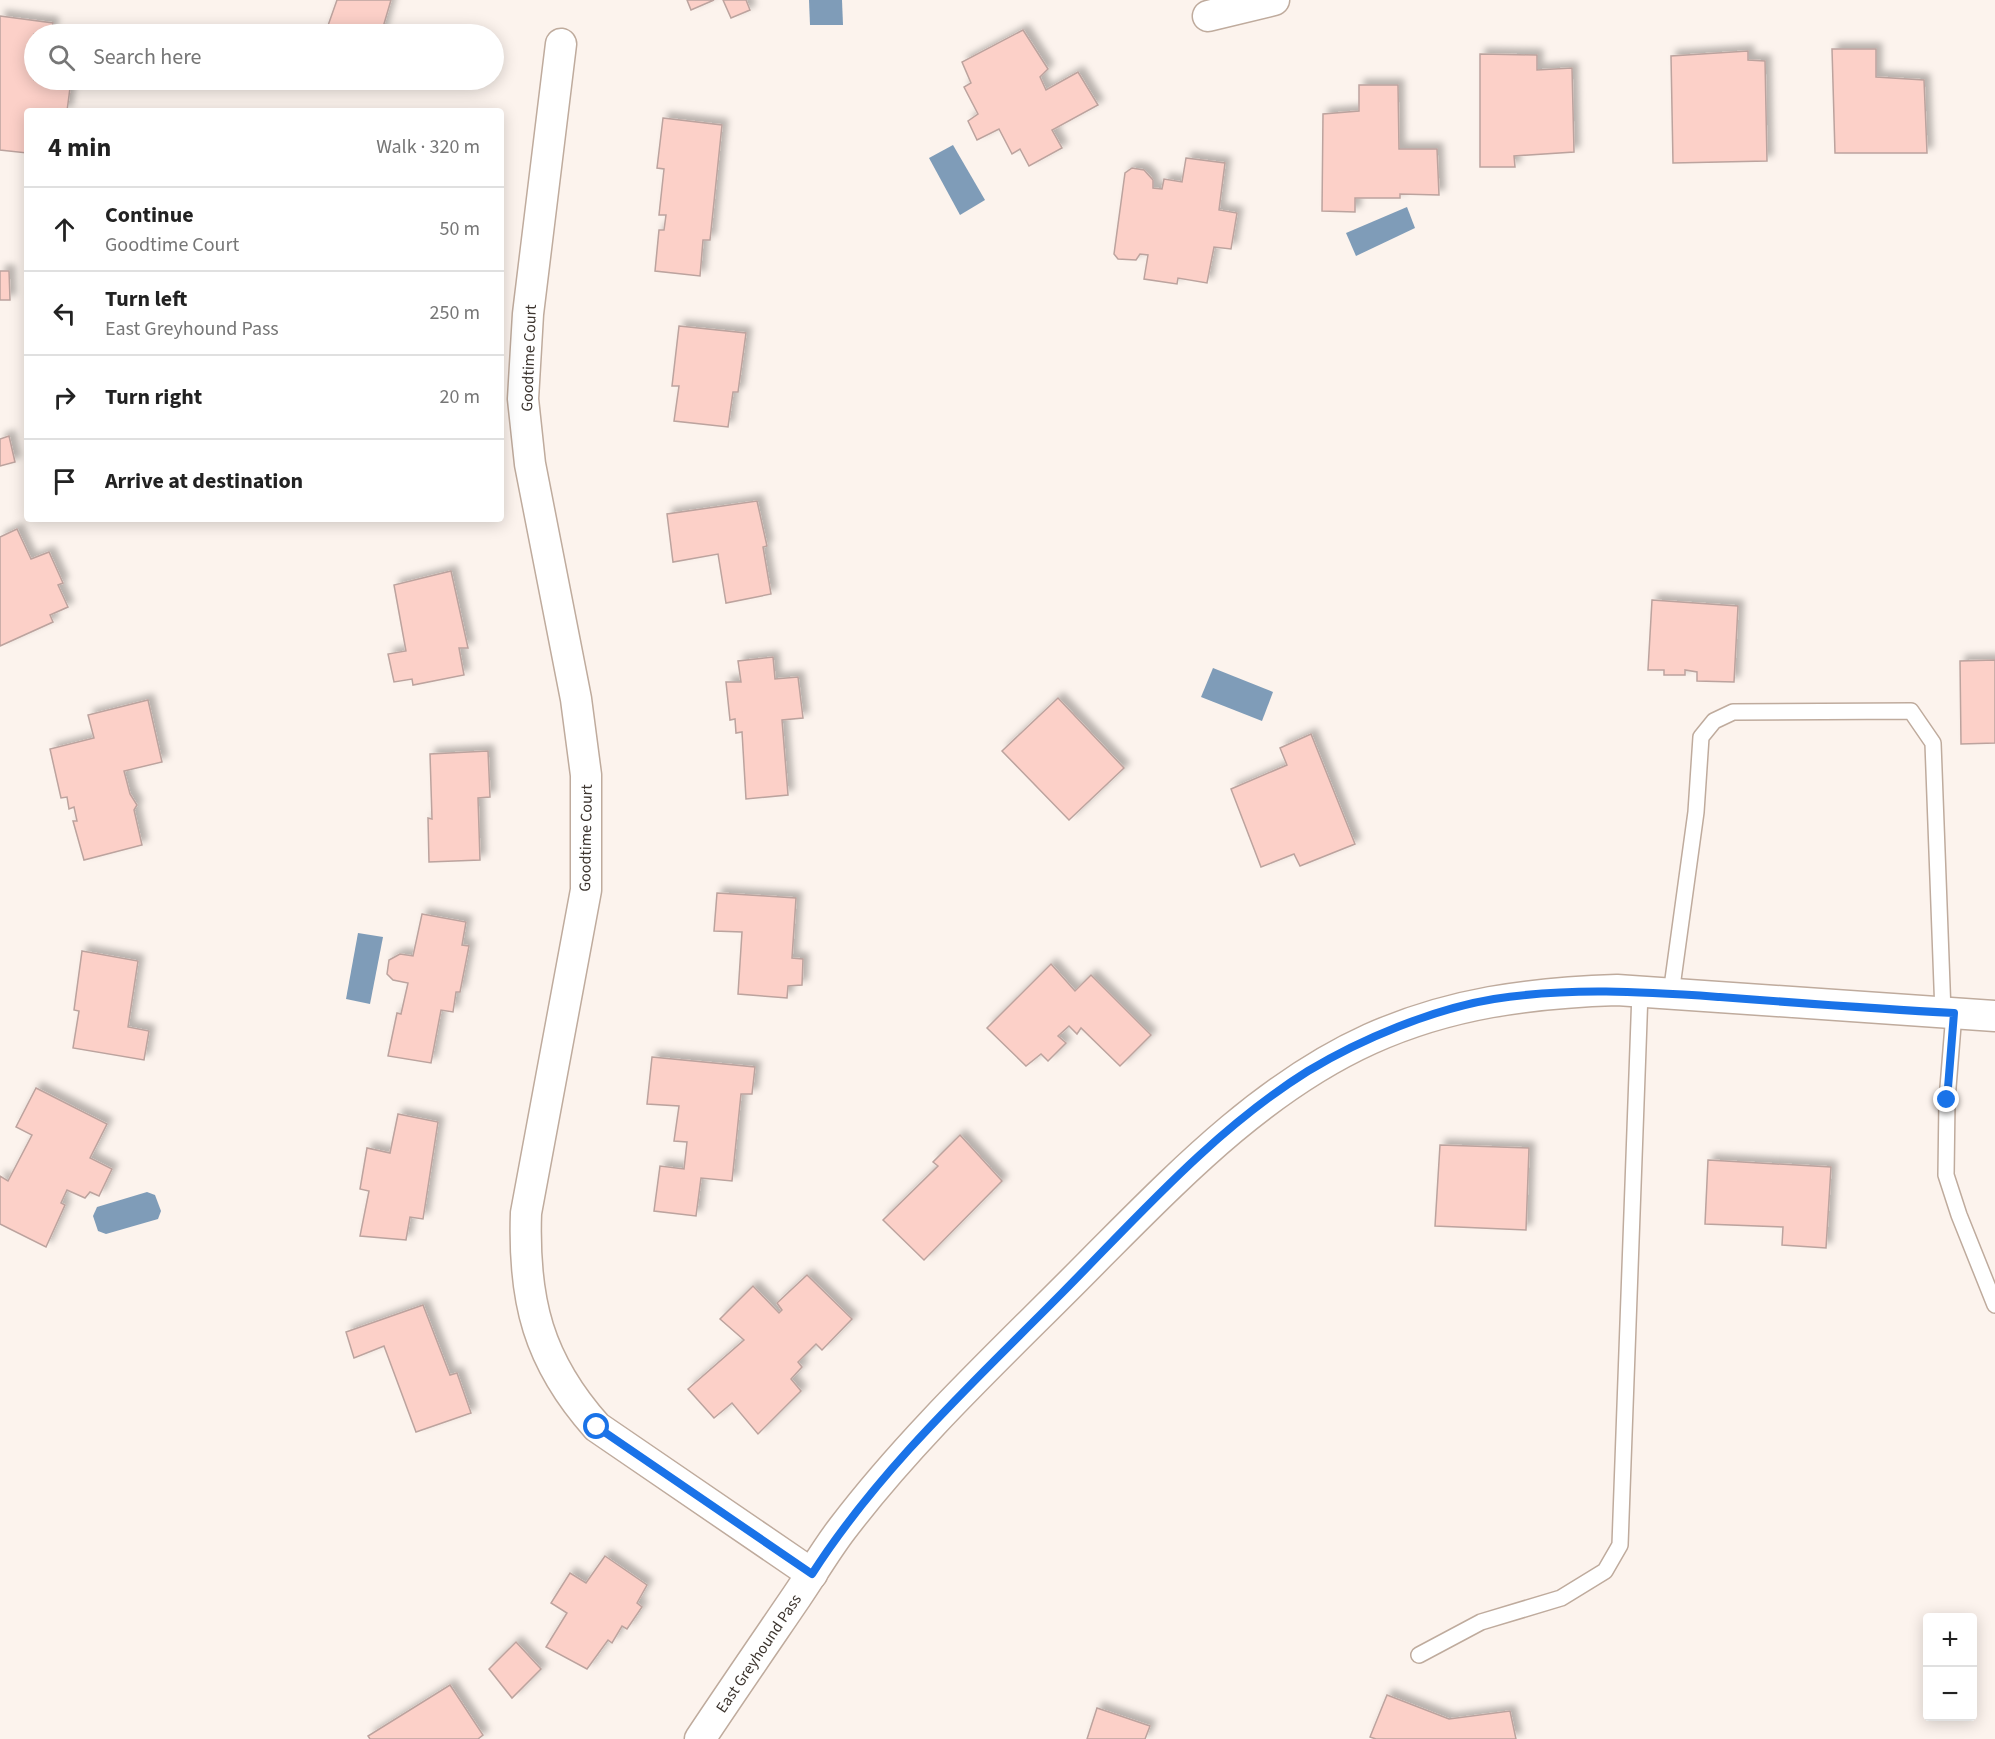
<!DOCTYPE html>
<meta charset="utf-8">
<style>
body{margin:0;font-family:"Source Sans 3",sans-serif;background:#f2f2f2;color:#222}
.controls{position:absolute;right:18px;bottom:18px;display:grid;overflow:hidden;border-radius:6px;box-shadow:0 3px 15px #0003}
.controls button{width:54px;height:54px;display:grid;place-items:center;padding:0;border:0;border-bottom:2px solid #e0e0e0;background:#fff;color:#222;font:30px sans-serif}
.stop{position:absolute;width:18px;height:18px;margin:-14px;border:4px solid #1a73e8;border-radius:50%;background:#fff}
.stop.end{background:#1a73e8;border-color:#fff;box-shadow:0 2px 6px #0008}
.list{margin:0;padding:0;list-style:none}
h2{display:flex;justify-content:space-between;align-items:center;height:78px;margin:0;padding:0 24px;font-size:26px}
h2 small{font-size:20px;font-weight:400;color:#767676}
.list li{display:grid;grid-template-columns:39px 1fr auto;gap:18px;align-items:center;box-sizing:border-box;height:84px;padding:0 24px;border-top:2px solid #e0e0e0}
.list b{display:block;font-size:22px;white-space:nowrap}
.list p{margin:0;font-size:20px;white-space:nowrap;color:#767676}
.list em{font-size:20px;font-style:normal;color:#767676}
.icon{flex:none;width:33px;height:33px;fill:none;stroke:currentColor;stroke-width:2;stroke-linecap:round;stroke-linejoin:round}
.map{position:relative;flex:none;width:1995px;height:1739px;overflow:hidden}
.search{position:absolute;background:#fff;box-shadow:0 3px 15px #0003;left:24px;top:24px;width:480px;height:66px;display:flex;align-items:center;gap:15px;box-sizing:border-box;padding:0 21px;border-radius:33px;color:#767676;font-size:22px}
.panel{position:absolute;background:#fff;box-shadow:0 3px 15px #0003;left:24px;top:108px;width:480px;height:414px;border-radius:6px}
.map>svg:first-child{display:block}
</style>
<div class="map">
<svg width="1995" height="1739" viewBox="0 0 1995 1739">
<defs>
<filter id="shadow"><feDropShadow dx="5.5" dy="-5.5" stdDeviation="3" flood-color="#0004"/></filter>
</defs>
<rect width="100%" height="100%" fill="#fcf3ed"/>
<g fill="#7f9cb8">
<path d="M 809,0 L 842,0 L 843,25 L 810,25 Z"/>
<path d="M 953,145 L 985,200 L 960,215 L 929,158 Z"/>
<path d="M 1407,207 L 1415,228 L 1356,256 L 1346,233 Z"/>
<path d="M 1213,668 L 1273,692 L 1262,721 L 1201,697 Z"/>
<path d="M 358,933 L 383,937 L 370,1004 L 346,999 Z"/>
<path d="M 147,1192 L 155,1195 L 161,1211 L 158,1219 L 106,1234 L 98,1231 L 93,1216 L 97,1207 Z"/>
</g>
<g fill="#fcd0c8" stroke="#bca39e" stroke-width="1.5" filter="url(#shadow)">
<path d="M 337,0 L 391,0 L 381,34 L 325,34 Z"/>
<path d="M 687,0 L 714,0 L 691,10 Z"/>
<path d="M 723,0 L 746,0 L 750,10 L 731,18 Z"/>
<path d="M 0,16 L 53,23 L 51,34 L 34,34 L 34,80 L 71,80 L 67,111 L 27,111 L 27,153 L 0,150 Z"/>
<path d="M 1023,30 L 1048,69 L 1040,77 L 1046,90 L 1078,72 L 1098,105 L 1052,130 L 1062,148 L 1029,166 L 1020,149 L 1012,154 L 999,129 L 977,140 L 968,121 L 978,114 L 964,87 L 971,83 L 962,62 Z"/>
<path d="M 1832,49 L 1876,49 L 1876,77 L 1924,80 L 1927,153 L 1835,153 Z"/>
<path d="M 1748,51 L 1748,60 L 1765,61 L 1767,161 L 1673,163 L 1671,56 Z"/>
<path d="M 1480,54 L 1537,55 L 1537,70 L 1572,68 L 1574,152 L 1514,156 L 1515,167 L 1480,167 Z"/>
<path d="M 366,80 L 386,80 L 383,86 Z"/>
<path d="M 1359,85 L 1398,85 L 1399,149 L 1437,149 L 1439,195 L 1400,194 L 1400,198 L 1355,198 L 1355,212 L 1322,211 L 1323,114 L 1359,111 Z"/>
<path d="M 663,118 L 722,125 L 710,240 L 703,240 L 700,276 L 655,271 L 659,230 L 664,230 L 666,215 L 659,215 L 664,169 L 657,168 Z"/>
<path d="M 1186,158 L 1225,163 L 1219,210 L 1237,213 L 1231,249 L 1214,247 L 1207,283 L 1178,278 L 1177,284 L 1144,279 L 1148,255 L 1140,254 L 1136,260 L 1118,259 L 1114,254 L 1125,173 L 1132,168 L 1144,170 L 1153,180 L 1153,188 L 1162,189 L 1164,179 L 1182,182 Z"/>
<path d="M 0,271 L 9,271 L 10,300 L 0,300 Z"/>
<path d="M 679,326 L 746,333 L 738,392 L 733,392 L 728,427 L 674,421 L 679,386 L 672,386 Z"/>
<path d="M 9,436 L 15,462 L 0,466 L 0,439 Z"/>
<path d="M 757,501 L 767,546 L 763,547 L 771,594 L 726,603 L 718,554 L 673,562 L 667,514 Z"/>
<path d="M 17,529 L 31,559 L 49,552 L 63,583 L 58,585 L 68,607 L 50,615 L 53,622 L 0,646 L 0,537 Z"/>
<path d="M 451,571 L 468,648 L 459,648 L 464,675 L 413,685 L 412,679 L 394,682 L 388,654 L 406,651 L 394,585 Z"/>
<path d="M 1652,600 L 1738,606 L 1734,682 L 1697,681 L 1697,672 L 1685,670 L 1685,675 L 1664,675 L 1664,670 L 1648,670 Z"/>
<path d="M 773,657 L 775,679 L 798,677 L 803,718 L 782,720 L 788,795 L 746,799 L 742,732 L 736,733 L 735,719 L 730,720 L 726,682 L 741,682 L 738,661 Z"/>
<path d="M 1995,660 L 1995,743 L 1961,744 L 1960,661 Z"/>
<path d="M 1058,698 L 1124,768 L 1069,820 L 1002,751 Z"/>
<path d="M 148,700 L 162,762 L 124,771 L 130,794 L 137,805 L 134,810 L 142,845 L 84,860 L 73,821 L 77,821 L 74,807 L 69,809 L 67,797 L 61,798 L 50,749 L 94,738 L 88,715 Z"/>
<path d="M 1311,734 L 1355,844 L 1300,866 L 1294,854 L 1261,867 L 1231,789 L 1287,765 L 1280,748 Z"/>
<path d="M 488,751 L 490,797 L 478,798 L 480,860 L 429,862 L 428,818 L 432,819 L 430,754 Z"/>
<path d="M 717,893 L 796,898 L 792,958 L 803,959 L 802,985 L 788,986 L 787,998 L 738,994 L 742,932 L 714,931 Z"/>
<path d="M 422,914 L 466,922 L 462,945 L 469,946 L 460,992 L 456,992 L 453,1012 L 441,1010 L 431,1063 L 388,1056 L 397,1013 L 401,1014 L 408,983 L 393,980 L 387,974 L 389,960 L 400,954 L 413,956 Z"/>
<path d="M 82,951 L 138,961 L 128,1027 L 149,1031 L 144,1060 L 73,1048 L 79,1011 L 74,1010 Z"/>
<path d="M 1051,964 L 1075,991 L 1091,975 L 1151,1035 L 1120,1066 L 1081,1028 L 1077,1034 L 1069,1026 L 1058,1036 L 1066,1043 L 1048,1061 L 1041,1054 L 1026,1066 L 987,1028 Z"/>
<path d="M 652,1057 L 755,1067 L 752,1094 L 741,1094 L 732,1181 L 701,1178 L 696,1216 L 654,1211 L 660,1166 L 684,1169 L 687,1142 L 674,1141 L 679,1106 L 647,1104 Z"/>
<path d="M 36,1088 L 107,1124 L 90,1158 L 112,1169 L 99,1196 L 90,1192 L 85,1198 L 67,1190 L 61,1203 L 65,1205 L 46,1247 L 0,1224 L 0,1176 L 8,1181 L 32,1135 L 16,1127 Z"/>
<path d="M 398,1114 L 438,1122 L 423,1219 L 410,1217 L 406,1240 L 360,1236 L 369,1191 L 360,1189 L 367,1148 L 390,1153 Z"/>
<path d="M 960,1135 L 1002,1181 L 924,1260 L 883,1220 L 938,1166 L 933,1162 Z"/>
<path d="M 1440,1145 L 1529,1148 L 1526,1230 L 1435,1226 Z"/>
<path d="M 1708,1160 L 1831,1167 L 1826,1248 L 1782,1245 L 1783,1227 L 1705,1224 Z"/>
<path d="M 807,1275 L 852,1319 L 822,1350 L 816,1344 L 798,1362 L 802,1367 L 791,1379 L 801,1391 L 758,1434 L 732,1403 L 714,1418 L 688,1389 L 744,1340 L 720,1319 L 753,1286 L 779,1313 L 782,1310 L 777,1303 Z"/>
<path d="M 423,1305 L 450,1375 L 457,1373 L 471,1413 L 416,1432 L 384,1346 L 354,1358 L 346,1332 Z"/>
<path d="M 605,1556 L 647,1585 L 637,1603 L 642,1607 L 627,1629 L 622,1626 L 612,1643 L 608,1640 L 587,1669 L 546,1647 L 567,1613 L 551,1603 L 570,1573 L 586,1583 Z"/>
<path d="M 516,1642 L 541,1669 L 512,1698 L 489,1669 Z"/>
<path d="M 450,1685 L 483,1735 L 478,1739 L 370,1739 L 368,1736 Z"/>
<path d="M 1387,1695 L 1449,1719 L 1510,1711 L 1516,1739 L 1376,1739 L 1370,1737 Z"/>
<path d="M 1097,1708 L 1150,1726 L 1145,1739 L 1087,1739 Z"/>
</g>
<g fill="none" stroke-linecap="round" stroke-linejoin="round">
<defs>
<g id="service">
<path d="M 1671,994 L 1696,812 L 1701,737 L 1714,721 L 1733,712 L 1911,711 L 1933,743 L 1943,1013"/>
<path d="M 1954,1013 L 1947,1100 L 1946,1175 L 1959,1215 L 1995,1305"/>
<path d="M 1419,1655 L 1481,1622 L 1561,1598 L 1605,1571 L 1620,1545 L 1640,992"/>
</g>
<g id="minor">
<path d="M 1208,16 L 1274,0"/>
<path d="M 561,44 L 528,314 L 523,399 L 530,464 L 576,699 L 586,775 L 586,890 L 526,1213 C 523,1300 538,1361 597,1427 L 812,1574"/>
<path d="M 700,1739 C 732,1691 765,1643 797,1596 C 812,1574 826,1550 842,1529 C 918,1429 1013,1343 1100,1254 C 1181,1173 1264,1087 1370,1039 C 1450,1003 1529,993 1617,990 L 1995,1016"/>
</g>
</defs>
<use href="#service" stroke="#bfab9d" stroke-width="18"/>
<use href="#minor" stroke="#bfab9d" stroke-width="33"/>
<use href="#service" stroke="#fff" stroke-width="15"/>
<use href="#minor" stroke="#fff" stroke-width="30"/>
</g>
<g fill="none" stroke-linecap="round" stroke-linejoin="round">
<path stroke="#1a73e8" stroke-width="8" d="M 597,1427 L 812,1574 C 880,1468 975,1381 1063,1292 C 1140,1214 1215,1129 1308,1071 C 1361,1039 1433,1009 1494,999 C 1570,987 1644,992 1720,997 C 1798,1003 1876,1009 1954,1013 L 1947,1100"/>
</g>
<g text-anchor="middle" stroke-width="4.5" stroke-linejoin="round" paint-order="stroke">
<g font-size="16" fill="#3d352f" stroke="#fff">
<text transform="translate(528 358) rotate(-88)" y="6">Goodtime Court</text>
<text transform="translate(585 838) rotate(-89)" y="6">Goodtime Court</text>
<text transform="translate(758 1653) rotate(-56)" y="6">East Greyhound Pass</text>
</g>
</g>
</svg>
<div class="controls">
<button>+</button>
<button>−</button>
</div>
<div class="stop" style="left:597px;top:1427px"></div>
<div class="stop end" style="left:1947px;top:1100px"></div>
<div class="search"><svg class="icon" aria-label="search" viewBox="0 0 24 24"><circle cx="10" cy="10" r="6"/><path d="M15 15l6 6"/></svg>Search here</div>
<section class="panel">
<h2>4 min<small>Walk · 320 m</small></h2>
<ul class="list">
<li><svg class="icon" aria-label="ahead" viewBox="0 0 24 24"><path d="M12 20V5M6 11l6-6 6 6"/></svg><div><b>Continue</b><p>Goodtime Court</p></div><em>50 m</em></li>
<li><svg class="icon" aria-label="left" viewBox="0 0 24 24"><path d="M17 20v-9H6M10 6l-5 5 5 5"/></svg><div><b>Turn left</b><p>East Greyhound Pass</p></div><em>250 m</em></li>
<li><svg class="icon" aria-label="right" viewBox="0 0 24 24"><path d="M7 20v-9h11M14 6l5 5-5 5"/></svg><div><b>Turn right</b></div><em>20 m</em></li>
<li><svg class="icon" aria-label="arrive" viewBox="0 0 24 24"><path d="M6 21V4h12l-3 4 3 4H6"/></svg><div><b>Arrive at destination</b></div></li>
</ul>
</section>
</div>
